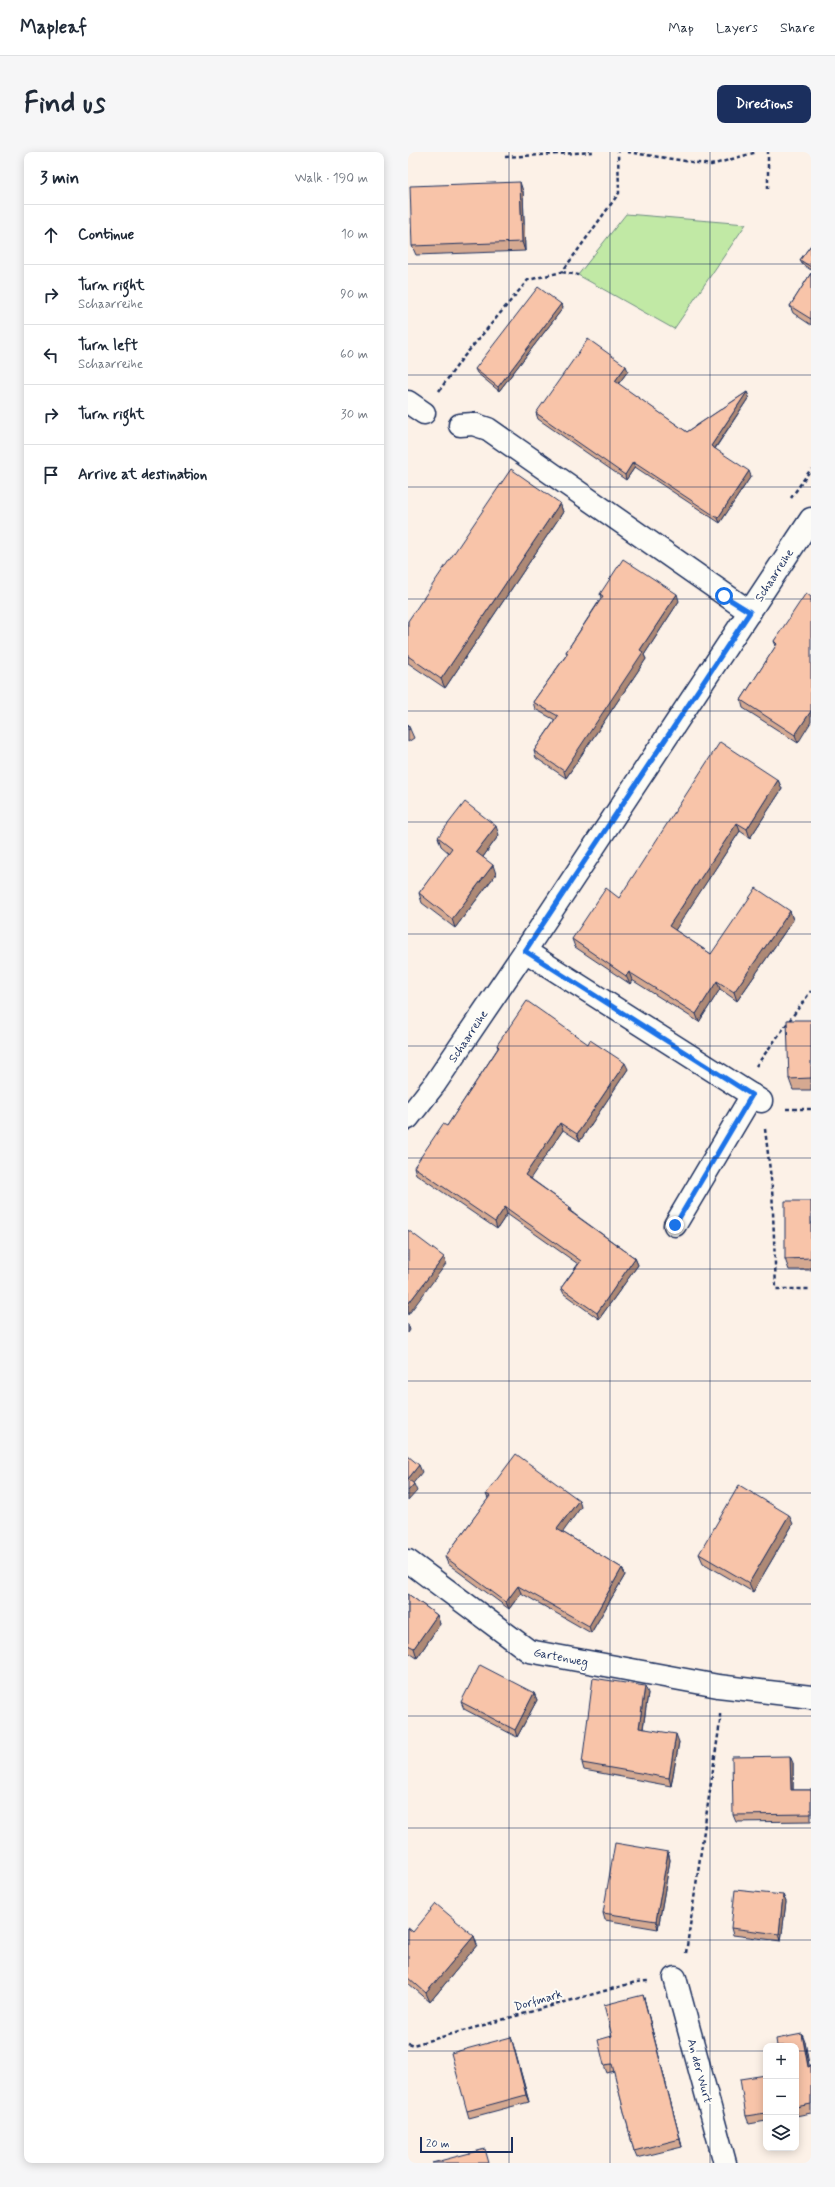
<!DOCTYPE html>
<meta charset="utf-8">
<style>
body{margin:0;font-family:Mynerve,sans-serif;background:#f6f6f7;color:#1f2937}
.controls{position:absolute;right:12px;bottom:12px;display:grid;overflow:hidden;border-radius:8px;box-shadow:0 2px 10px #0003}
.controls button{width:36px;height:36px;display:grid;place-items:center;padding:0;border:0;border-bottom:1px solid #e0e1e3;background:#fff;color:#1f2937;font:20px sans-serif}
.scale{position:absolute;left:12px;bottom:10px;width:93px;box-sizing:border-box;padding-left:4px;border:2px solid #1b2f5e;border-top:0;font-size:11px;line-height:14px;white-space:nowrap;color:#1b2f5e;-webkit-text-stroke:3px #fdfcf7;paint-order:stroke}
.stop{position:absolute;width:12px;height:12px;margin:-9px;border:3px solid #1a73e8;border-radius:50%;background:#fff}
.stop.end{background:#1a73e8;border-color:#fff;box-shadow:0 1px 4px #0008}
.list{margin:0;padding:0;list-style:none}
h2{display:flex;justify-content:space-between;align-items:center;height:52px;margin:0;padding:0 16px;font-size:17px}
h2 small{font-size:13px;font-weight:400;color:#747a83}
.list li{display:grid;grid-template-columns:26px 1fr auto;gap:12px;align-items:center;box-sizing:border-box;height:60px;padding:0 16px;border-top:1px solid #e0e1e3}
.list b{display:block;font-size:15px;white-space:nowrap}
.list p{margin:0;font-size:13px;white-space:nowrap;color:#747a83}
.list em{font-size:13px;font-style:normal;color:#747a83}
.icon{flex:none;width:22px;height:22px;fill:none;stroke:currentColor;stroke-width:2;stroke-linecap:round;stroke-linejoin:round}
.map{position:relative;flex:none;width:403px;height:2011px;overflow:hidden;border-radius:8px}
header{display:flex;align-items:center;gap:24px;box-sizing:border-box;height:56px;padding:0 20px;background:#fff;border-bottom:1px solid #e0e1e3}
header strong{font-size:19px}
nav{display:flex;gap:22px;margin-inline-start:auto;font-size:14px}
.intro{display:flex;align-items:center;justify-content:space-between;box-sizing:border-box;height:96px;padding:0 24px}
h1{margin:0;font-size:28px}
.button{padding:10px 18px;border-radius:8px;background:#1b2f5e;color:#fff;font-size:14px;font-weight:700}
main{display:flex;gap:24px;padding:0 24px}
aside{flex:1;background:#fff;border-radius:8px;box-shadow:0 2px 10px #0003}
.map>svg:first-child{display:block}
</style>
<header>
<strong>Mapleaf</strong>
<nav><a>Map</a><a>Layers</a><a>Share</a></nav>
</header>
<div class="intro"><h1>Find us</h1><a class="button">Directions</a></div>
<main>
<aside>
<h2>3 min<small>Walk · 190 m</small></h2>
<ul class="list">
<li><svg class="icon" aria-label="ahead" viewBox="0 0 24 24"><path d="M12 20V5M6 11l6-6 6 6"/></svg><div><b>Continue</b></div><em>10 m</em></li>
<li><svg class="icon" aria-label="right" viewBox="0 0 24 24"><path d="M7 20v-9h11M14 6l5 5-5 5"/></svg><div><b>Turn right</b><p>Schaarreihe</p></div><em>90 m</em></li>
<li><svg class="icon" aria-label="left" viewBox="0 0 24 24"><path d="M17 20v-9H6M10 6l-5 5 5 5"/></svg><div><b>Turn left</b><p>Schaarreihe</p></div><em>60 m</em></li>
<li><svg class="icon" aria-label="right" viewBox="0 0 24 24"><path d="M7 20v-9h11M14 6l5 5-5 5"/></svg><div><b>Turn right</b></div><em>30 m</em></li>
<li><svg class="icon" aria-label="arrive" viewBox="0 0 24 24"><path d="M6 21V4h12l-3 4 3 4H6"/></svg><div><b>Arrive at destination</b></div></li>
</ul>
</aside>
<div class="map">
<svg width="403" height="2011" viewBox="0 0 403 2011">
<rect width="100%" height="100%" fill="#fcf1e7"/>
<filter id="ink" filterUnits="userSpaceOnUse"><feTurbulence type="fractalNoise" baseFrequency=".025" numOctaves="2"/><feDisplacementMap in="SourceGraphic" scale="8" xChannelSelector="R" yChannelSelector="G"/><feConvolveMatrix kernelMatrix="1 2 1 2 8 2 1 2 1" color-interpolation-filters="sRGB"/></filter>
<g filter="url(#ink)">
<path fill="#c1e9a5" stroke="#6e8c82" d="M 218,62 L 338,72 L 266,177 L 170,123 Z"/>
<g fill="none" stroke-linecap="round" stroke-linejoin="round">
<defs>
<g id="minor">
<path d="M 0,250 L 16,261"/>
<path d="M 52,273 L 65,272 L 80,277 L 342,460"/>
<path d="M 117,799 L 353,949"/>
<path d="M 267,1073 L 344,943"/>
<path d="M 0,1409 L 121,1499 L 310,1534 L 403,1545"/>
<path d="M 267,1826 L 317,2011"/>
</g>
<path id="major" d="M 0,966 L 26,933 L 117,799 L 403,367"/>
</defs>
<use href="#minor" stroke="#1b2f5e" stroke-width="25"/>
<use href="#major" stroke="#1b2f5e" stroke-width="25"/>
<g stroke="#1b2f5e" stroke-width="2.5" stroke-dasharray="4 3" stroke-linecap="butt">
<path d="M 219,0 L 303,13 L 349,0"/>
<path d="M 97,5 L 185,0"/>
<path d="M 360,37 L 360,0"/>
<path d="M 154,120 L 170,123"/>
<path d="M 31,239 L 53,208 L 120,128 L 154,120 L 211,41 L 210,0"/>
<path d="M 383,346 L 403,317"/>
<path d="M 348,914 L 403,839"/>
<path d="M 378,957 L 403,957"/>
<path d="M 357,977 L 364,1035 L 368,1137 L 403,1137"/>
<path d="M 278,1801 L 312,1570 L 312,1561"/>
<path d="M 0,1891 L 5,1893 L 228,1830 L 240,1829"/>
</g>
<use href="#minor" stroke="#fdfcf7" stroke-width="22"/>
<use href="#major" stroke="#fdfcf7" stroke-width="22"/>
</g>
<g fill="#d5a991" stroke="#1b2f5e">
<path d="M 115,39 L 117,99 L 8,103 L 4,94 Z"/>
<path d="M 403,93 L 403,118 L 394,112 L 392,108 Z"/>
<path d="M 403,121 L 403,173 L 385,161 L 382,154 Z"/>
<path d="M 153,152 L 155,156 L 91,239 L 69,221 L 67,217 Z"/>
<path d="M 220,219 L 210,232 L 279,280 L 339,240 L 341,245 L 307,297 L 343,324 L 312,371 L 227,315 L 218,328 L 130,267 L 128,261 Z"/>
<path d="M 152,351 L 155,360 L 37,536 L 0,511 L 0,469 Z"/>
<path d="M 192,442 L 271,449 L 236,503 L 238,507 L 158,626 L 128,606 L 126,599 L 147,568 L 127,557 L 125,550 L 159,502 L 158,500 L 193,446 Z"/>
<path d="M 403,445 L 390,591 L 335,556 L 333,548 L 368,494 L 366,489 Z"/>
<path d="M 0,573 L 2,577 L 6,586 L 0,590 Z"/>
<path d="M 370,628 L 374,637 L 342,686 L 332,679 L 267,778 L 303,802 L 382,759 L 385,768 L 329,849 L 312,837 L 291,870 L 224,828 L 222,832 L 167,795 L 164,787 L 211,746 Z"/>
<path d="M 91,683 L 75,705 L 88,722 L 47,776 L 14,751 L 11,741 L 41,701 L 33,694 L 30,685 Z"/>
<path d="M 403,868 L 403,938 L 385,938 L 381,927 Z"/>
<path d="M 180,892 L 220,917 L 172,989 L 155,978 L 122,1026 L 162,1055 L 165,1061 L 227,1106 L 230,1113 L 191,1167 L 156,1142 L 153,1136 L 170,1112 L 99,1062 L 89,1077 L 8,1022 L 6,1015 L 39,974 L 90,896 L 89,893 Z"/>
<path d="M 403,1049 L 403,1118 L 381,1118 L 377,1107 Z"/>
<path d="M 78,1342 L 173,1355 L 154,1380 L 214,1416 L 217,1423 L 183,1481 L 113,1441 L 101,1457 L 40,1412 L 37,1405 L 80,1347 Z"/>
<path d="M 385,1372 L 345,1440 L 295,1411 L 291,1402 Z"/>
<path d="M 0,1442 L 29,1463 L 32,1472 L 9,1506 L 0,1500 L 0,1501 Z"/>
<path d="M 126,1541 L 129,1548 L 109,1585 L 56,1557 L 53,1550 Z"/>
<path d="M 240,1541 L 235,1577 L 271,1590 L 263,1634 L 176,1618 L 174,1611 Z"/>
<path d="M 385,1611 L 385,1638 L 403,1638 L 403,1669 L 328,1670 L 325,1663 Z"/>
<path d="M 260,1700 L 262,1708 L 250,1777 L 197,1768 L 195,1761 Z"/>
<path d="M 375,1743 L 378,1750 L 373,1789 L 325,1783 L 323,1776 Z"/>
<path d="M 0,1776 L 5,1780 L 66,1784 L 69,1793 L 22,1850 L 0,1831 Z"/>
<path d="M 235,1843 L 237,1850 L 274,1995 L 229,2006 L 226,1999 L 206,1919 L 199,1921 L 196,1913 L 204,1884 Z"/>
<path d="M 397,1890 L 401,1915 L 403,1914 L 403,1961 L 388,1964 L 388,1894 Z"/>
<path d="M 105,1892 L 121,1950 L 61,1966 L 59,1959 Z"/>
<path d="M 358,1923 L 358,1969 L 341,1972 L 338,1964 Z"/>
</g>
<g fill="#ae8976" stroke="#1b2f5e">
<path d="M 112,30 L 115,39 L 117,99 L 114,90 Z"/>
<path d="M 153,152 L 155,156 L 91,239 L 90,235 Z"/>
<path d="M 218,214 L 220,219 L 208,235 L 207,229 Z"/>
<path d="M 339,240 L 341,245 L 305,299 L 303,294 Z"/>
<path d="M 225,310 L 227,315 L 218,328 L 217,323 Z"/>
<path d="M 341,319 L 343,324 L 312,371 L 310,366 Z"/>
<path d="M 152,351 L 155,360 L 37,536 L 33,527 Z"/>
<path d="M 269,442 L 271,449 L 236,503 L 238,507 L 158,626 L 156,619 L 232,498 Z"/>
<path d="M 403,559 L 403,570 L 390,591 L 387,583 Z"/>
<path d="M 370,628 L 374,637 L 342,686 L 339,677 Z"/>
<path d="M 329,671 L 332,679 L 264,783 L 261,774 Z"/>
<path d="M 88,674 L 91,683 L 72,709 L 68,700 Z"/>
<path d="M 85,713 L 88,722 L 47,776 L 44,767 Z"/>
<path d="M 382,759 L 385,768 L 329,849 L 326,840 Z"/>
<path d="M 221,820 L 224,828 L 222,832 L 218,824 Z"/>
<path d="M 309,829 L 312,837 L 291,870 L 288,862 Z"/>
<path d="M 217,911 L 220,917 L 172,989 L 169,982 Z"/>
<path d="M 152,971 L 155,978 L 120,1030 L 117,1023 Z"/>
<path d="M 97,1055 L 99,1062 L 89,1077 L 87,1070 Z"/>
<path d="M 162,1055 L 165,1062 L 160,1058 Z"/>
<path d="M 36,1105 L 38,1112 L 0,1163 L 0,1152 Z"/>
<path d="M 227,1106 L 230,1113 L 191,1167 L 189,1161 Z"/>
<path d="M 0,1172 L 2,1178 L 0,1181 Z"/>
<path d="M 11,1313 L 14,1320 L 3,1334 L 0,1327 Z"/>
<path d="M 6,1332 L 9,1339 L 0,1349 L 0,1339 Z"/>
<path d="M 171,1348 L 173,1355 L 152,1384 L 149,1377 Z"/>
<path d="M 381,1363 L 385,1372 L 345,1440 L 341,1431 Z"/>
<path d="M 214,1416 L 217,1423 L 183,1481 L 181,1474 Z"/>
<path d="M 110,1434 L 113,1441 L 101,1457 L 98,1450 Z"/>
<path d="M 29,1463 L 32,1472 L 9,1506 L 6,1496 Z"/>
<path d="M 237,1534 L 240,1541 L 234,1583 L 231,1576 Z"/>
<path d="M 126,1541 L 129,1548 L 109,1585 L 107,1578 Z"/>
<path d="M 268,1582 L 271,1590 L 263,1634 L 261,1626 Z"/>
<path d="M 382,1604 L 385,1611 L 385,1645 L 383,1638 Z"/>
<path d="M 260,1700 L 262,1708 L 250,1777 L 248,1769 Z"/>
<path d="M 375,1743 L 378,1750 L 373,1789 L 371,1782 Z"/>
<path d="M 66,1784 L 69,1793 L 22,1850 L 18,1841 Z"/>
<path d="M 235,1843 L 237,1850 L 274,1995 L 272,1987 Z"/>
<path d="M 394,1882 L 397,1890 L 403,1923 L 400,1915 Z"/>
<path d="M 103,1885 L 105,1892 L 121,1950 L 118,1943 Z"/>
</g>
<g fill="#f8c4a9" stroke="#1b2f5e">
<path d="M 112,30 L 114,90 L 4,94 L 2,34 Z"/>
<path d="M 403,93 L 403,115 L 392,108 Z"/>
<path d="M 403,121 L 403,167 L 382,154 Z"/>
<path d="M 130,135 L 153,152 L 90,235 L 67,217 Z"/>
<path d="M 180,187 L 218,214 L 207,229 L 279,280 L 339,240 L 303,294 L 341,319 L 310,366 L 225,310 L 217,323 L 128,261 Z"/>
<path d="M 103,317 L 152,351 L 33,527 L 0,504 L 0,469 Z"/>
<path d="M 215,407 L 269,442 L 232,498 L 235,500 L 156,619 L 126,599 L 150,564 L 125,550 L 160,501 L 158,500 L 195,444 L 192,442 Z"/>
<path d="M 398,441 L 403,445 L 403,559 L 387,583 L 333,548 L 369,492 L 366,489 Z"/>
<path d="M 0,573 L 2,577 L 0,578 Z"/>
<path d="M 312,590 L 370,628 L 339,677 L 329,671 L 261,774 L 303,802 L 348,736 L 382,759 L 326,840 L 309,829 L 288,862 L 221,820 L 218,824 L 164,787 L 198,736 L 211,746 Z"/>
<path d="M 57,650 L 88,674 L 68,700 L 85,713 L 44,767 L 11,741 L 44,696 L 30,685 Z"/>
<path d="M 119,849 L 180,892 L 182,888 L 217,911 L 169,982 L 152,971 L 117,1023 L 162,1055 L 160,1058 L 227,1106 L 189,1161 L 153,1136 L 173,1109 L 97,1055 L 87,1070 L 6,1015 L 35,972 L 39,974 L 91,895 L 89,893 Z"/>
<path d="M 379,868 L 403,868 L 403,926 L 381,927 Z"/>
<path d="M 377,1049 L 403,1049 L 403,1106 L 377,1107 Z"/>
<path d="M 0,1078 L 36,1105 L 0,1152 Z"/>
<path d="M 108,1302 L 171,1348 L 149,1377 L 214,1416 L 181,1474 L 110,1434 L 98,1450 L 37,1405 L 82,1344 L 78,1342 Z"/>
<path d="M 0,1304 L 11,1313 L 0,1327 L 6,1332 L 0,1339 Z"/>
<path d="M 331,1333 L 381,1363 L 341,1431 L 291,1402 Z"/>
<path d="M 0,1442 L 29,1463 L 6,1496 L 0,1493 Z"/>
<path d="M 72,1513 L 126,1541 L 107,1578 L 53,1550 Z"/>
<path d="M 185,1526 L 237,1534 L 231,1576 L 268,1582 L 261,1626 L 174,1611 Z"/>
<path d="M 382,1604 L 383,1638 L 403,1638 L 403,1662 L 325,1663 L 324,1605 Z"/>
<path d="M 207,1691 L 260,1700 L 248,1769 L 195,1761 Z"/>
<path d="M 327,1738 L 375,1743 L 371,1782 L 323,1776 Z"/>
<path d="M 28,1752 L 66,1784 L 18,1841 L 0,1825 L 0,1776 L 5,1780 Z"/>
<path d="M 235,1843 L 272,1987 L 226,1999 L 204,1912 L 196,1913 L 190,1888 L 204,1884 L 196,1853 Z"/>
<path d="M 394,1882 L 400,1915 L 403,1914 L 403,1952 L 388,1955 L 388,1894 L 369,1894 L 368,1887 Z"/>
<path d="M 103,1885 L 118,1943 L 59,1959 L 43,1901 Z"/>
<path d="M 358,1923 L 358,1961 L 338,1964 L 332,1927 Z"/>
<path d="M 77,1997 L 81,2011 L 24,2011 Z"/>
</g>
</g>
<g fill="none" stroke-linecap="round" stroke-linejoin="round" filter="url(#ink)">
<path stroke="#1a73e8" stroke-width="5" d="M 267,1073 L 344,943 L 117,799 L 342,460 L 316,444"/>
</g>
<path fill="none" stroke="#1b2f5e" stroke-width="1" stroke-opacity="0.55" d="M 101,0 L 101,2011M 202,0 L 202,2011M 302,0 L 302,2011M 0,112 L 403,112M 0,223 L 403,223M 0,335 L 403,335M 0,447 L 403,447M 0,559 L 403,559M 0,670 L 403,670M 0,782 L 403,782M 0,894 L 403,894M 0,1006 L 403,1006M 0,1117 L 403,1117M 0,1229 L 403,1229M 0,1341 L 403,1341M 0,1452 L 403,1452M 0,1564 L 403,1564M 0,1676 L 403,1676M 0,1788 L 403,1788M 0,1899 L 358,1899M 388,1899 L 403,1899"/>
<g text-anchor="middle" stroke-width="4" stroke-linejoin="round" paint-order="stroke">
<g font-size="12" fill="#1b2f5e" stroke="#fdfcf7">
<text transform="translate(366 423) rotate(-57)" y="4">Schaarreihe</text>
<text transform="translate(60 884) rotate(-56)" y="4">Schaarreihe</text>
<text transform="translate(153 1505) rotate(11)" y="4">Gartenweg</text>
<text transform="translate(130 1848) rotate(-16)" y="4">Dorfmark</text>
<text transform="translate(292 1919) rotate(75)" y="4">An der Wurt</text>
</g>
</g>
</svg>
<div class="controls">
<button>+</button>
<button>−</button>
<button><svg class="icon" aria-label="layers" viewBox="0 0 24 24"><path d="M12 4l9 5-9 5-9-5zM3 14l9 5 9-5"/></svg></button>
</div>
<div class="scale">20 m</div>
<div class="stop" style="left:316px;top:444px"></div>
<div class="stop end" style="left:267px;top:1073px"></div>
</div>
</main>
